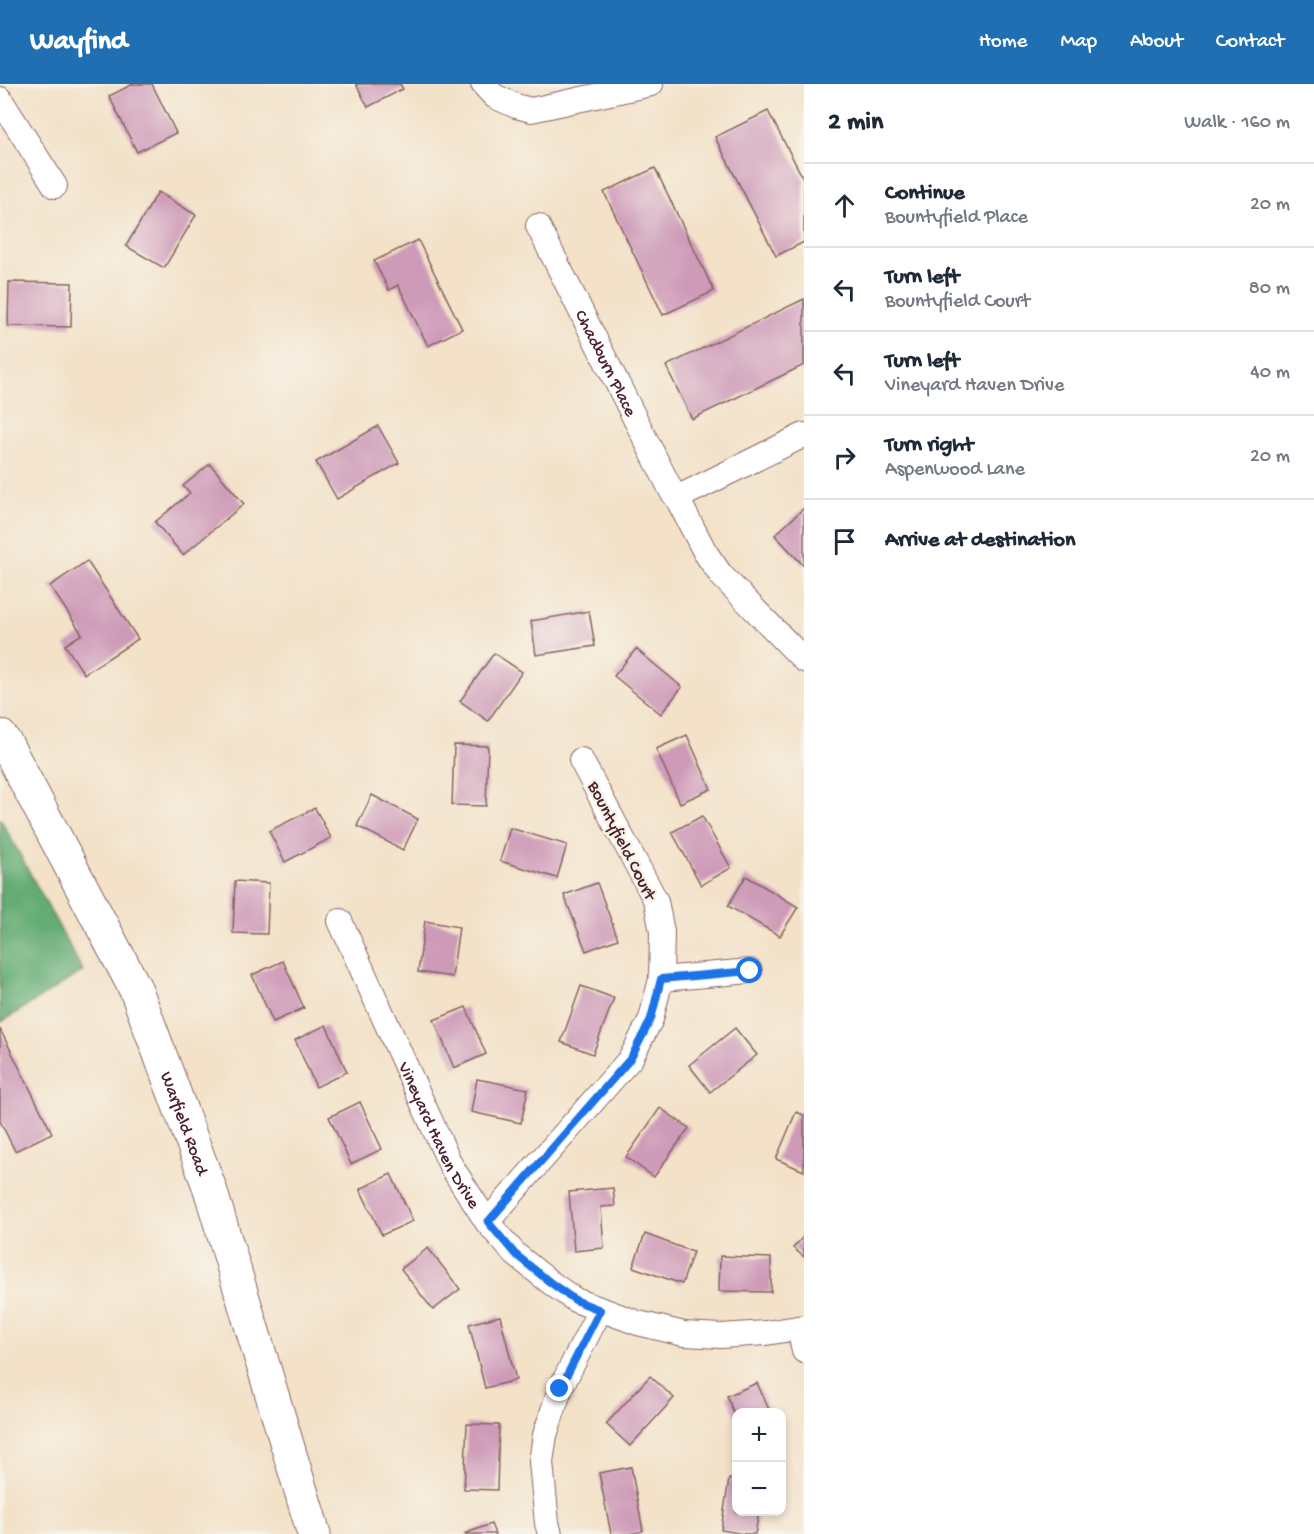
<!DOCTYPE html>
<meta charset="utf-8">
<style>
body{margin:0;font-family:"Gochi Hand",sans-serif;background:#f6f6f7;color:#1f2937}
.controls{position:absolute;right:18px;bottom:18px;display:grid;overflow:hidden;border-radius:12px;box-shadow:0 3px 9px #0003}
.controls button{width:54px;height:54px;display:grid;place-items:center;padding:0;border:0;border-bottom:2px solid #e0e1e3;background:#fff;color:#1f2937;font:30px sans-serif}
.stop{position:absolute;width:18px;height:18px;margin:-14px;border:4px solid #1a73e8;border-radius:50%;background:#fff}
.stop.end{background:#1a73e8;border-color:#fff;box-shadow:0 2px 6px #0008}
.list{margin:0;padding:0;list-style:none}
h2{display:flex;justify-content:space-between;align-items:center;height:78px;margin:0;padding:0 24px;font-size:26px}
h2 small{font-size:20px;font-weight:400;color:#747a83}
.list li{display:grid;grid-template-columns:39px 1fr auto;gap:18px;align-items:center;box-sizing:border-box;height:84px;padding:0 24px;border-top:2px solid #e0e1e3}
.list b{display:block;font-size:22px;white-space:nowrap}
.list p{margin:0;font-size:20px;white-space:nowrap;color:#747a83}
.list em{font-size:20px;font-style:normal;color:#747a83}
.icon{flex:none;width:33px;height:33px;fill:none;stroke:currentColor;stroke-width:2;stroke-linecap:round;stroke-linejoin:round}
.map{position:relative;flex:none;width:804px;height:1450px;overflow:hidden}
header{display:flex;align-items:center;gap:36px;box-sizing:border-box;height:84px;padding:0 30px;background:#1f6fb2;color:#fff}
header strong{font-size:28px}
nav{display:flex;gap:33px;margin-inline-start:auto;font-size:21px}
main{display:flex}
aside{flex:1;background:#fff}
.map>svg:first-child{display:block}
</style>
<header>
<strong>Wayfind</strong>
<nav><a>Home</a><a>Map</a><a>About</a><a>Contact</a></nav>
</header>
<main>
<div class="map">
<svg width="804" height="1450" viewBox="0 0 804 1450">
<rect width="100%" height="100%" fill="#f7f3e8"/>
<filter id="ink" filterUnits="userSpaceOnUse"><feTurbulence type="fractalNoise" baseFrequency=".0167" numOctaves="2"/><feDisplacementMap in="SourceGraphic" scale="12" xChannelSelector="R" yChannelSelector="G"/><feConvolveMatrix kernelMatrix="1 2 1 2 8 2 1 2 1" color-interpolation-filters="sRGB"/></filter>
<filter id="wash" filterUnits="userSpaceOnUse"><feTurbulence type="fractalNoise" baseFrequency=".008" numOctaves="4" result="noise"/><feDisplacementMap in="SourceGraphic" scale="24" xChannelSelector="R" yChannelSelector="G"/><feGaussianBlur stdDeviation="1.35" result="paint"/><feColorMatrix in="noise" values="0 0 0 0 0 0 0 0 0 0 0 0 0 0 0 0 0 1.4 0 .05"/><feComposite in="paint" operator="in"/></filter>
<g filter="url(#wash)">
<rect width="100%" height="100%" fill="#f3e1c8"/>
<path fill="#64ac73" stroke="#57664f" stroke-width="1.5" d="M 0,734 L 83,887 L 0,939 Z"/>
<g id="blocks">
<g fill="#cd9ab8">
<path d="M 133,0 L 152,0 L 176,49 L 137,68 L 109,12 Z"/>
<path d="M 356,0 L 400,0 L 403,5 L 368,23 Z"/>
<path d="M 768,27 L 804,96 L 804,158 L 776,172 L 715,53 Z"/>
<path d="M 655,84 L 714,207 L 663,231 L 604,108 Z"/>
<path d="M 158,108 L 196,131 L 164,184 L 126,162 Z"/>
<path d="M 418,156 L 462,245 L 428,262 L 398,201 L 389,206 L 374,177 Z"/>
<path d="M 9,198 L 72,199 L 71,243 L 8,242 Z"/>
<path d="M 804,215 L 804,281 L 692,335 L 666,282 Z"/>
<path d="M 378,342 L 399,379 L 337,415 L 316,378 Z"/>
<path d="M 210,380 L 244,420 L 183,471 L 155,438 L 190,409 L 183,402 Z"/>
<path d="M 804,424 L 804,482 L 775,451 Z"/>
<path d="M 87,477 L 138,555 L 84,590 L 65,561 L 82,550 L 50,502 Z"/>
<path d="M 589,527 L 595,562 L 536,571 L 531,537 Z"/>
<path d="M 636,565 L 682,603 L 661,630 L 614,592 Z"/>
<path d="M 494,569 L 522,588 L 488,637 L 460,617 Z"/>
<path d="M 687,651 L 711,705 L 680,719 L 656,665 Z"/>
<path d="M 454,661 L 488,662 L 486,722 L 452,721 Z"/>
<path d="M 372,711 L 418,735 L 403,766 L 357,742 Z"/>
<path d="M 315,724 L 331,754 L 285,778 L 269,747 Z"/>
<path d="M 702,732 L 731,784 L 701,801 L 672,748 Z"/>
<path d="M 510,744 L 567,761 L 557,794 L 500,777 Z"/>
<path d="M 746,792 L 798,823 L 780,852 L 728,822 Z"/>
<path d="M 235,797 L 269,799 L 267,850 L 233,849 Z"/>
<path d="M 597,799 L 618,855 L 586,867 L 564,811 Z"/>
<path d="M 425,837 L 459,843 L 452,893 L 418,888 Z"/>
<path d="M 283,877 L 304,924 L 273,938 L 252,891 Z"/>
<path d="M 581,902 L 614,914 L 593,970 L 561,958 Z"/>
<path d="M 466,923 L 486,970 L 454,984 L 434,936 Z"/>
<path d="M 326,941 L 347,988 L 316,1003 L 295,956 Z"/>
<path d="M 735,944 L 757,971 L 710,1008 L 689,981 Z"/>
<path d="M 0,945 L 52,1049 L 15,1067 L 0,1037 Z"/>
<path d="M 477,995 L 528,1005 L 521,1039 L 471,1028 Z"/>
<path d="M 360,1018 L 382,1065 L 351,1080 L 329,1033 Z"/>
<path d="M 660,1024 L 689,1044 L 654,1093 L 626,1073 Z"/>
<path d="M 796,1028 L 804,1031 L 804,1087 L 776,1075 Z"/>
<path d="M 391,1090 L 413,1137 L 382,1151 L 360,1105 Z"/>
<path d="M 613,1104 L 615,1122 L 601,1123 L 604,1164 L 574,1167 L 569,1108 Z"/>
<path d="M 645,1150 L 693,1168 L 682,1200 L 633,1183 Z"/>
<path d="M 804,1152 L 804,1173 L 793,1164 Z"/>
<path d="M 428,1164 L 460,1205 L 433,1226 L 401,1185 Z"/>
<path d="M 720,1172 L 771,1174 L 771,1208 L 719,1207 Z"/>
<path d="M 500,1232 L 516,1296 L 485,1304 L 469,1240 Z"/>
<path d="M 650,1292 L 674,1314 L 630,1362 L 606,1340 Z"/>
<path d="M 757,1299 L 770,1328 L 736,1328 L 736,1335 L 727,1312 Z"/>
<path d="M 467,1340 L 499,1341 L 497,1406 L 464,1405 Z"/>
<path d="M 631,1383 L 643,1447 L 629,1450 L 611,1450 L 599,1389 Z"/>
<path d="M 729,1395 L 736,1396 L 736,1428 L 759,1428 L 755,1450 L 744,1450 L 721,1446 Z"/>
<path d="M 491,1440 L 495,1450 L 464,1450 Z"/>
</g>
</g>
</g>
<g filter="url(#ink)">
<use href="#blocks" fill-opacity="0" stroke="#856362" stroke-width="1.5"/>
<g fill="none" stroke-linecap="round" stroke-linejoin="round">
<defs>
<g id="street">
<path d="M 483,0 L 494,12 L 516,22 L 531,26 L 651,0"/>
<path d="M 0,15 L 55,102"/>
<path id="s1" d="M 538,142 L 672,408 L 677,414 L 705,468 L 721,491 L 804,576"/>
<path d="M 677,414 L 804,351"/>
<path id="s2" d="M 340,837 L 451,1082 L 487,1138 L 515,1170 L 551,1199 L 575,1216 L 638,1239 L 684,1250 L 721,1252 L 766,1249 L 804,1243"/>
<path d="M 661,895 L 750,887"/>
<path d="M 487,1138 L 631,974 L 651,935 L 661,895 L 662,848 L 656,817 L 581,676"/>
<path d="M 799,1244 L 804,1267"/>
<path d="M 550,1450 L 547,1439 L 541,1378 L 545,1351 L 560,1305 L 600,1226"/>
</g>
<g id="secondary">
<path id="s3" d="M 0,652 L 6,660 L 136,906 L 210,1105 L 314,1450"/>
</g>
</defs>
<use href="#street" stroke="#856362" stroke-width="26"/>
<use href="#secondary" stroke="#856362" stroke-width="35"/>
<use href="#street" stroke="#fff" stroke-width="24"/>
<use href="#secondary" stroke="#fff" stroke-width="33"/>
</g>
</g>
<g fill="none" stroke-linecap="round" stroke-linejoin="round" filter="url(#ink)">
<path stroke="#1a73e8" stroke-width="8" d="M 560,1305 L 600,1226 L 575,1216 L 551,1199 L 515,1170 L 488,1138 L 631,974 L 651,935 L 661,895 L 750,887"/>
</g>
<g text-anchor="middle" stroke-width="5" stroke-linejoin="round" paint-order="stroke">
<g font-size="18" fill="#4a1f2b" stroke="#f7f3e8">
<text dy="6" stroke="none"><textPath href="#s1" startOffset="153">Chadburn Place</textPath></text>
<text transform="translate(623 756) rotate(63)" y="6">Bountyfield Court</text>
<text dy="6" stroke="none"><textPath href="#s3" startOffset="430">Warfield Road</textPath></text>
<text dy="6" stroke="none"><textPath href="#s2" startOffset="236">Vineyard Haven Drive</textPath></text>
</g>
</g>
</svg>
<div class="controls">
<button>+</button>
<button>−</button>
</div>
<div class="stop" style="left:750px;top:887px"></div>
<div class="stop end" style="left:560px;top:1305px"></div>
</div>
<aside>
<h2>2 min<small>Walk · 160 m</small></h2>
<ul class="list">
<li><svg class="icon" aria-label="ahead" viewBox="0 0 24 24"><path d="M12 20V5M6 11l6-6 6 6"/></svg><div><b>Continue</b><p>Bountyfield Place</p></div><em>20 m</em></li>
<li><svg class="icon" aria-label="left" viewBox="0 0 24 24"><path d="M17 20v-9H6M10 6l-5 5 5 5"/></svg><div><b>Turn left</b><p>Bountyfield Court</p></div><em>80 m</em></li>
<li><svg class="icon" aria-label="left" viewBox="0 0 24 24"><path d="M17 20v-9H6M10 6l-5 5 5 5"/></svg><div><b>Turn left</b><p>Vineyard Haven Drive</p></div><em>40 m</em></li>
<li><svg class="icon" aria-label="right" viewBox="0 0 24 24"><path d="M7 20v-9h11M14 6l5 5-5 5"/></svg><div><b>Turn right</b><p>Aspenwood Lane</p></div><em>20 m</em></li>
<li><svg class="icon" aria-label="arrive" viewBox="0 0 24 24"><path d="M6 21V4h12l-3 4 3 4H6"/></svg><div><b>Arrive at destination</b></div></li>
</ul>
</aside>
</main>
